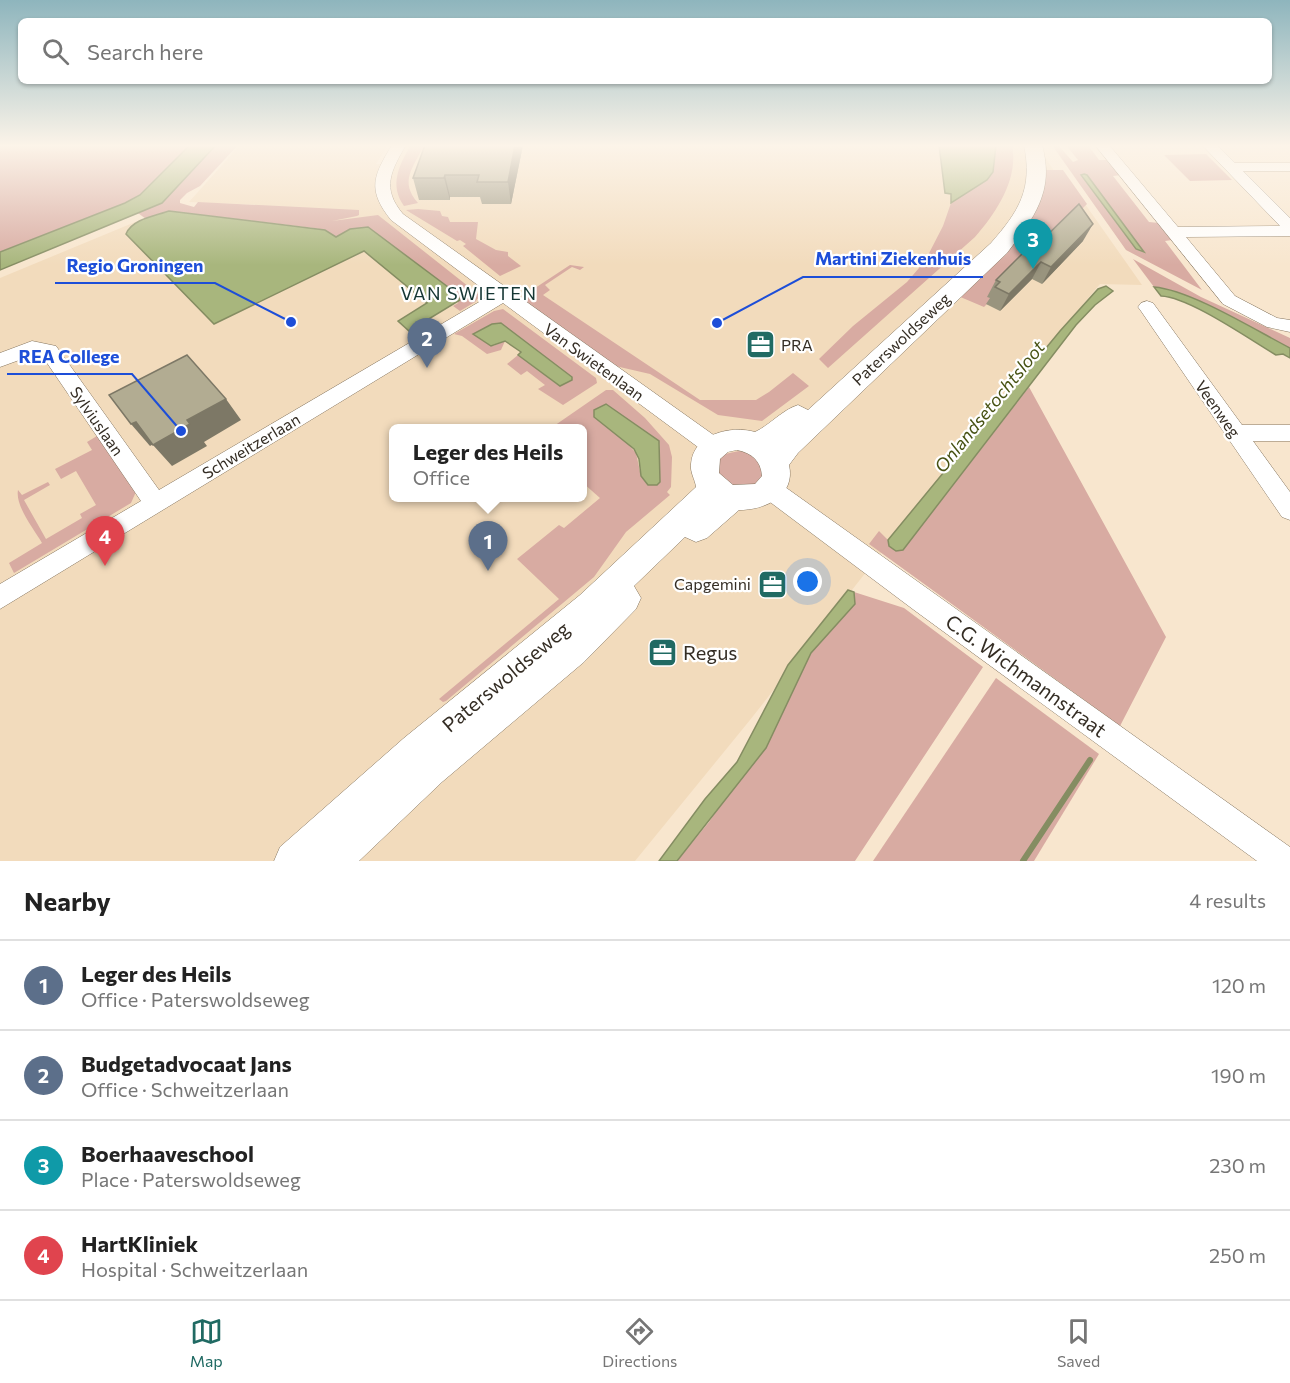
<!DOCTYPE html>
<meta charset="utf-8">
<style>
body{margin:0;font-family:Commissioner,sans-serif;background:#f6f6f6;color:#222}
.you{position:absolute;left:808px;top:582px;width:21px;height:21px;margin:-15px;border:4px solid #fff;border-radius:50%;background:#1a73e8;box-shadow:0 0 0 9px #1a73e833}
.badge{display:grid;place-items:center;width:39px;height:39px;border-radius:50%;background:#206a63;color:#fff;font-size:20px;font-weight:700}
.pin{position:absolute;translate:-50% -50px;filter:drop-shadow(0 2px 3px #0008)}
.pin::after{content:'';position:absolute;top:32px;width:21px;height:18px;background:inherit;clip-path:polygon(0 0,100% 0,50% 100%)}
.popup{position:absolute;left:389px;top:424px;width:198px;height:78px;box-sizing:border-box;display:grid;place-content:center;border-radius:9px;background:#fff;filter:drop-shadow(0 2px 4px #0005);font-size:20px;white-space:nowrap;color:#767676}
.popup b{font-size:22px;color:#222}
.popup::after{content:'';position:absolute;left:50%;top:100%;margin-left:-12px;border:12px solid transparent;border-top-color:#fff}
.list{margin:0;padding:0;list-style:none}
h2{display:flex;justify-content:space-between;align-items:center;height:78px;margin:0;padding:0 24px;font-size:26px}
h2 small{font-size:20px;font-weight:400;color:#767676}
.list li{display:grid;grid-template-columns:39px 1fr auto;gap:18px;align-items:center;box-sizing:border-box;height:90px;padding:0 24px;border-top:2px solid #e0e0e0}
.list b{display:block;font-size:22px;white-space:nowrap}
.list p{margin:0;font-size:20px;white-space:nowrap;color:#767676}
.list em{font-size:20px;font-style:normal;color:#767676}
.icon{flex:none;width:33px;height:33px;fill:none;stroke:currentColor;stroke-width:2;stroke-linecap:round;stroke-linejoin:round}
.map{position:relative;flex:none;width:1290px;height:861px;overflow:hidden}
.search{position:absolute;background:#fff;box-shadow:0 2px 4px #0004;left:18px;right:18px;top:18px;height:66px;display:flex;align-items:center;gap:15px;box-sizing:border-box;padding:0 21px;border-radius:9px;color:#767676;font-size:22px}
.sheet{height:438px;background:#fff}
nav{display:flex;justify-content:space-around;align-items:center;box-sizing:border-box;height:84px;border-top:2px solid #e0e0e0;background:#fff;font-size:16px;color:#767676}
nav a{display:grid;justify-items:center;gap:3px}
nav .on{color:#206a63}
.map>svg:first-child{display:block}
</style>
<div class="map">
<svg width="1290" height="861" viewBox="0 0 1290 861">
<rect width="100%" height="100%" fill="#f8e6ce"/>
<path fill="#f2dbbc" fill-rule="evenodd" d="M 240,145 L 388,145 L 376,164 L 394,165 L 406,145 L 1037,145 L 1058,177 L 1066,177 L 1142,285 L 1100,284 L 1045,350 L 1041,349 L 750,720 L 635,861 L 0,861 L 0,278 L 169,208 L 249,216 L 260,205 L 189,202 ZM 394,428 L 582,428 L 582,498 L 394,498 Z"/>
<g fill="#d8aba2" fill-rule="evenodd">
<path d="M 0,145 L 190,145 L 140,195 L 125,203 L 0,252 Z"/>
<path d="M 216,145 L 238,145 L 200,186 L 187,193 L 180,200 L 180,203 L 194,207 L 198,202 L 359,210 L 359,215 L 357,216 L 332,221 L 378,215 L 478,294 L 479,297 L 475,302 L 460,311 L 453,306 L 458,303 L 456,293 L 368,227 L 350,229 L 336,237 L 325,230 L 314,228 L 169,211 L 146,219 L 138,213 L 162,203 Z"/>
<path d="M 411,145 L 424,145 C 413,168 399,181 418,203 L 404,206 C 389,185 399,165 411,145 Z"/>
<path d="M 996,145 L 1012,145 C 1019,179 996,213 975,237 L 828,368 L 819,359 L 853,326 L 907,282 L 925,261 L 943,226 L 951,203 L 987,180 L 993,172 Z"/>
<path d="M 1052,145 L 1058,145 L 1073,162 L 1078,160 L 1066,145 L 1088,145 L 1099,160 L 1109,160 L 1121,175 L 1113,176 L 1149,222 L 1159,223 L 1172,240 L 1165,241 L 1202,290 L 1126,250 Z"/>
<path d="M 1206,154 L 1232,180 L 1190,181 L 1164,155 Z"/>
<path d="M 1043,170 L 1063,170 L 1087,204 L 984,307 L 958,296 L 1022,233 L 1030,220 Z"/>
<path d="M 418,209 L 440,211 L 442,216 L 448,217 L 450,222 L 478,222 L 476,239 L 496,250 L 508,252 L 508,256 L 521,266 L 500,276 L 463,246 L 466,244 L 460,240 L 457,241 L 406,210 Z"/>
<path d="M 1133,259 L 1201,297 L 1290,338 L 1290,348 C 1255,330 1191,290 1154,287 Z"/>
<path d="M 570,265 L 584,267 L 580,270 L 572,267 L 545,285 L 550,290 L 543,295 L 700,400 L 756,400 L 769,392 L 793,373 L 809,386 L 762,421 L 718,415 L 650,374 L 611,365 L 524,301 L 525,296 L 529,292 Z"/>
<path d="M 503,309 L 596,378 L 597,383 L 563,405 L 538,389 L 545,385 L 527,371 L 521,375 L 507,364 L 518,355 L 559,386 L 499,323 L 475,333 L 493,346 L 505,341 L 501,350 L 487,354 L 462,336 L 454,334 L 494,311 Z"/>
<path d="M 1029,387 L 1166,637 L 1120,726 L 869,544 L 879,531 L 888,540 L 889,546 L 903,550 Z"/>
<path d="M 606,390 L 613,390 L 645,418 L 669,445 L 672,457 L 671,487 L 667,492 L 670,495 L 626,532 L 594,577 L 446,701 L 443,702 L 439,699 L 559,599 L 517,559 L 559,525 L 564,528 L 600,498 L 583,483 L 582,428 L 551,428 ZM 659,441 L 660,445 L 660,482 L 641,476 L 636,453 L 626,442 Z"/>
<path d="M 97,436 L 100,436 L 135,488 L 135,494 L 131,503 L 14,573 L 9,563 L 42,543 C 34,529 15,506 18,490 L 22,495 L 48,482 L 50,485 L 24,500 L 46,539 L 82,518 L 80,514 L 96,505 L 76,471 L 61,479 L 55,469 L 92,450 L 87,442 Z"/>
<path d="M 739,451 C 753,453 759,460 764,472 L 759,483 L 737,490 L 718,477 L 720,458 L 725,454 Z"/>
<path d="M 854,592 L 904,608 L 983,667 L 855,861 L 677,861 L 709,822 L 776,724 L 811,653 L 855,604 Z"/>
<path d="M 996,678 L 1099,754 L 1034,861 L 873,861 Z"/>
</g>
<g fill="#a8b67d" stroke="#858d62" stroke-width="1.5">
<path d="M 190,145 L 216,145 L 162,203 L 0,270 L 0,252 L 125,203 L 140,195 Z"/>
<path d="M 939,145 L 996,145 L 993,172 L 987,180 L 951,203 L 951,194 L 945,193 Z"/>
<path d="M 1084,174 L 1087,175 L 1144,252 L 1136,249 L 1081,175 Z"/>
<path d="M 169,211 L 325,230 L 336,237 L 350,229 L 368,227 L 456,293 L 460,300 L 409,331 L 398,321 L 427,303 L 364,251 L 214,324 L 126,234 C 132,219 155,216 169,211 Z"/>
<path d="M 1106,286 L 1113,291 L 1095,305 L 1076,325 L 903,550 L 896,551 L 889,546 L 888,540 L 1060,331 L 1098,289 Z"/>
<path d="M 1154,287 C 1191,290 1255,330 1290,348 L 1290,358 L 1283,354 L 1276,355 C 1249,339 1189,297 1161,296 Z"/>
<path d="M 501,323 L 572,377 L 572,380 L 560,386 L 518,355 L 521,352 L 505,341 L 491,346 L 473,334 L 492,324 Z"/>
<path d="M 606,404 L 659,441 L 660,482 L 657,485 L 648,485 L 641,476 L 639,459 L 634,449 L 594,417 L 594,410 Z"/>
<path d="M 848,590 L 854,592 L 855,604 L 811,653 L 766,748 L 677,861 L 659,861 L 705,799 L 737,762 L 788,665 Z"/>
</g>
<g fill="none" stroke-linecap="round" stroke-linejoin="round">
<path stroke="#858d62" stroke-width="6" d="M 1023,861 L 1090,760"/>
<defs>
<g id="minor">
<path d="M 392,145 L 406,145 C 391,171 381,188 403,214 L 722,441 L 725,447 L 722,453 L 714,455 L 706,453 L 503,303 L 0,609 L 0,584 L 141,501 L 43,357 L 33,355 L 0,367 L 0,353 L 32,341 L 56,346 L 159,490 L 491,295 L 391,220 C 367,190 373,176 392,145 Z"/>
<path d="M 1095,145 L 1109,145 L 1178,227 L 1280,226 L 1202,145 L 1217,145 L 1235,163 L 1290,163 L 1290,171 L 1243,171 L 1290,218 L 1290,236 L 1186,237 L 1235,296 L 1277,318 L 1290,320 L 1290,332 L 1267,327 L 1223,304 Z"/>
<path d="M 1147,301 L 1153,303 L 1242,425 L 1290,425 L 1290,441 L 1253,441 L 1290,492 L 1290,520 L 1282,517 L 1141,311 L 1138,307 L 1141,303 Z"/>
<path d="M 770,480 L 778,482 L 1290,847 L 1290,861 L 1257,861 L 914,610 L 762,496 L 759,489 L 762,482 Z"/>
</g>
<path id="major" d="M 1024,145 L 1042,145 C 1055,191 1034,218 1007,253 L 798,453 L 789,465 C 796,496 765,510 739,510 L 707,538 L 696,542 L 685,537 L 634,586 L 641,598 L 636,609 L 584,662 L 442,782 L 359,861 L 274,861 L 280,847 L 404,738 L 580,595 L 696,487 C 695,479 690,473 691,464 C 693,434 731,425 755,432 C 770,425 782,410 798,405 L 808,410 L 991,243 C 1019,211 1033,189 1024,145 ZM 737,450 C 752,453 761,461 762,476 L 755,484 L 733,485 L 719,473 L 720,459 L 728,452 Z"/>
</defs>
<use href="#minor" stroke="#84745e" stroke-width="1"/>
<use href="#major" stroke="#84745e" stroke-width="1"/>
<use href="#minor" fill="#fff" fill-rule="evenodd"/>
<use href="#major" fill="#fff" fill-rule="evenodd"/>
</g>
<g fill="#99947e">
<path d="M 425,145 L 523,145 L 511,204 L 482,204 L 480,197 L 450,197 L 450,200 L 419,200 L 413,178 Z"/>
<path d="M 1083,241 L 1042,284 L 1032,279 L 1000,311 L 986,304 L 990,298 L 987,297 L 996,280 L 1033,249 Z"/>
</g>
<g fill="#7d7866">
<path d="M 515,145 L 523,145 L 511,204 L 508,182 Z"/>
<path d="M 445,175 L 450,197 L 450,200 L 444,178 Z"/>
<path d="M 1093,224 L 1083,241 L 1042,284 L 1051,267 Z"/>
<path d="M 1041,262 L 1032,279 L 1000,311 L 1009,294 Z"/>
<path d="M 226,399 L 241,420 L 204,442 L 207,446 L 172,466 L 153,445 L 187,420 Z"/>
<path d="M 136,422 L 155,443 L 150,446 L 131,424 Z"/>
</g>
<g fill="#b2ac92" stroke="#7d7866" stroke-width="1.5">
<path d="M 425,145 L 515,145 L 508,182 L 477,182 L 479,175 L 445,175 L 444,178 L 413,178 Z"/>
<path d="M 1079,204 L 1093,224 L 1051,267 L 1041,262 L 1009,294 L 995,287 L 1000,282 L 996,280 L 1029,247 L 1033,249 Z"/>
<path d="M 187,355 L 226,399 L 187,420 L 190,424 L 153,445 L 136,422 L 131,424 L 109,395 Z"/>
</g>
<linearGradient id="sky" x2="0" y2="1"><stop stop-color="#8eb5bd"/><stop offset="0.55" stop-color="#fcf4e9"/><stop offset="1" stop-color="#fcf4e9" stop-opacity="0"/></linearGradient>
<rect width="1290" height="265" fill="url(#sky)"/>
<defs>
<symbol id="office-square" viewBox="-11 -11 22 22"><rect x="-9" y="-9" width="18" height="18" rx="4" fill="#206a63" stroke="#fff"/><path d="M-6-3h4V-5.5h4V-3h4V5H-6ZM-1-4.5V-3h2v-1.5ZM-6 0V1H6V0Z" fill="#fff"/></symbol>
</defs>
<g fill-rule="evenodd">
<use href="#office-square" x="744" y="328" width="33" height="33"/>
<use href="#office-square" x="756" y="568" width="33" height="33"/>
<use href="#office-square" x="646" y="636" width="33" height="33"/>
</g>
<g text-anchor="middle" stroke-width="4.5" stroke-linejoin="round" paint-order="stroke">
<g font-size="16" fill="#342d24" stroke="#fff">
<text transform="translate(901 339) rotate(-43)" y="6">Paterswoldseweg</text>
<text transform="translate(594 362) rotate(36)" y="6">Van Swietenlaan</text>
<text transform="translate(1218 409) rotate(55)" y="6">Veenweg</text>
<text transform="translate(97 421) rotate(55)" y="6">Sylviuslaan</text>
<text transform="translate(251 446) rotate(-31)" y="6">Schweitzerlaan</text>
</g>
<g font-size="16" fill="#342d24" stroke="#fff" text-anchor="start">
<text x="781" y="351">PRA</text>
<text x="751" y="590" text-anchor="end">Capgemini</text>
</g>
<g font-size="18" letter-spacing="1.5" fill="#153633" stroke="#fff">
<text x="469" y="300">VAN SWIETEN</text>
</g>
<g font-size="18" font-style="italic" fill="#475213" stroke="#fff">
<text transform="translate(990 407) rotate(-51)" y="6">Onlandsetochtsloot</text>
</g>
<g font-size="20" fill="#342d24" stroke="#fff" text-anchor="start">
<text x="683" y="660">Regus</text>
</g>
<g font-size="20" fill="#342d24" stroke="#fff">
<text transform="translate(1026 676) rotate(36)" y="7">C.G. Wichmannstraat</text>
<text transform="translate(506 677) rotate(-40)" y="7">Paterswoldseweg</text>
</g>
</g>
<path fill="none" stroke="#1d4ed8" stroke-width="2" d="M717 323L803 277H983M291 322L215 283H55M181 431L132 374H7"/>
<g fill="#1d4ed8" stroke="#fff" stroke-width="2">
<circle cx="717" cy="323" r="6"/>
<circle cx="291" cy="322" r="6"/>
<circle cx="181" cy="431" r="6"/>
</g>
<g font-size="18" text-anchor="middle" font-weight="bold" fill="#1d4ed8" stroke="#fff" stroke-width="4.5" stroke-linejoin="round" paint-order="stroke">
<text x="893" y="265">Martini Ziekenhuis</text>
<text x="135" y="272">Regio Groningen</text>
<text x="69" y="363">REA College</text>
</g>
</svg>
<div class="you"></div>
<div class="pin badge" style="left:488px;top:571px;background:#5c6f8a">1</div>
<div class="popup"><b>Leger des Heils</b>Office</div>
<div class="pin badge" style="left:427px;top:368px;background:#5c6f8a">2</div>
<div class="pin badge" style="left:1033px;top:269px;background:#0f9aa8">3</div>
<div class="pin badge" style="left:105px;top:566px;background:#e0444e">4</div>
<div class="search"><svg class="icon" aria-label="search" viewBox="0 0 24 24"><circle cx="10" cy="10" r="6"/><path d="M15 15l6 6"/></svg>Search here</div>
</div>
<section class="sheet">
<h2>Nearby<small>4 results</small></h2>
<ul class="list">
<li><span class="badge" style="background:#5c6f8a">1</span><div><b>Leger des Heils</b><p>Office · Paterswoldseweg</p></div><em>120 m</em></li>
<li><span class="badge" style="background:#5c6f8a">2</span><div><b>Budgetadvocaat Jans</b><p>Office · Schweitzerlaan</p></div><em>190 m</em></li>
<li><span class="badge" style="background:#0f9aa8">3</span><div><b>Boerhaaveschool</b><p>Place · Paterswoldseweg</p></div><em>230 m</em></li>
<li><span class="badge" style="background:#e0444e">4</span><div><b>HartKliniek</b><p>Hospital · Schweitzerlaan</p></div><em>250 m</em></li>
</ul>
</section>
<nav>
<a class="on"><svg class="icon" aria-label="map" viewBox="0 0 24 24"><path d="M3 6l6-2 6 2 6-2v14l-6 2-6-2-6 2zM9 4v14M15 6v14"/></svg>Map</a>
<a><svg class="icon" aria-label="directions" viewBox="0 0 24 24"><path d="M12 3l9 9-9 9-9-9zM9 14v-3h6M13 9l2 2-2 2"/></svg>Directions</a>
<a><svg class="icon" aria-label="saved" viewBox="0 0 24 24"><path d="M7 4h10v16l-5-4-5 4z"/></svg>Saved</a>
</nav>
